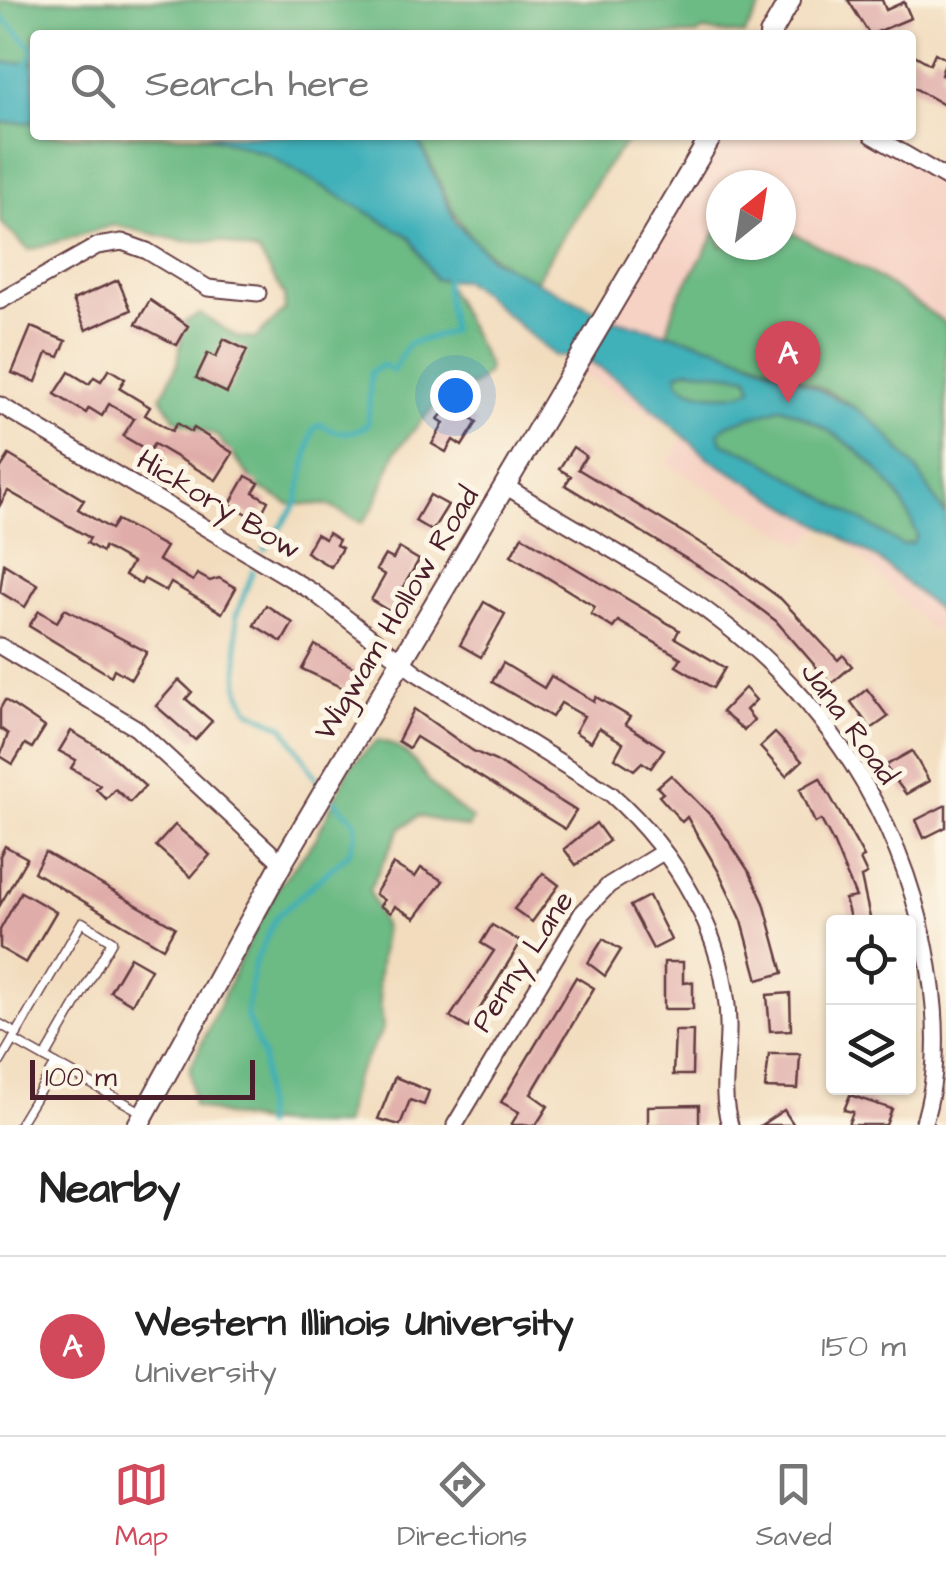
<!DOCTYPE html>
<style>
body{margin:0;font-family:"Architects Daughter",sans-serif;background:#f2f2f2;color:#222}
.controls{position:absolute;right:30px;bottom:30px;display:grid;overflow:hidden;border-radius:10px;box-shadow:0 2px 8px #0004}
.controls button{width:90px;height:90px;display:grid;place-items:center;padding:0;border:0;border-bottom:2px solid #e0e0e0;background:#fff;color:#222;font:50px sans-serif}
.compass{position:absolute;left:706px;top:170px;width:90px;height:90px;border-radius:50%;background:#fff;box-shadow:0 2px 8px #0004;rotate:30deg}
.scale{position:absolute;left:30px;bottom:25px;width:225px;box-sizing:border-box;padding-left:10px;border:5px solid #4a1f2b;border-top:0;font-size:28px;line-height:35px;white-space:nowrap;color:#4a1f2b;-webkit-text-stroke:8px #fcf5e5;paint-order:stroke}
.you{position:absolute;left:455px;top:395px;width:35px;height:35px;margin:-25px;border:8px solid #fff;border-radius:50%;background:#1a73e8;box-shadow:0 0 0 15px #1a73e833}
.badge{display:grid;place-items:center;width:65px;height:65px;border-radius:50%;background:#d1495b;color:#fff;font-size:32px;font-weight:700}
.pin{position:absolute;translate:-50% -82px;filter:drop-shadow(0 2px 5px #0008)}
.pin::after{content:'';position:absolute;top:52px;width:35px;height:30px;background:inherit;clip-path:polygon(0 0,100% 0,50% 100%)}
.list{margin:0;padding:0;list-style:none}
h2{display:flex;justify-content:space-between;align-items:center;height:130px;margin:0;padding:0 40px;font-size:42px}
h2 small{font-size:32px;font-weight:400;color:#767676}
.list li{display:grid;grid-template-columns:65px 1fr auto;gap:30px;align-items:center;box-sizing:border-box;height:180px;padding:0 40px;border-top:2px solid #e0e0e0}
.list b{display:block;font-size:38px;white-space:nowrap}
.list p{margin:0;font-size:32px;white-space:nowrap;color:#767676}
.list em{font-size:32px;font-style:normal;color:#767676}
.icon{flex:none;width:55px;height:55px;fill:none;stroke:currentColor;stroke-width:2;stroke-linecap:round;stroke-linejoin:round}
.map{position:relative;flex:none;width:946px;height:1125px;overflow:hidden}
.search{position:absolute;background:#fff;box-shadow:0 2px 8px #0004;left:30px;right:30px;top:30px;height:110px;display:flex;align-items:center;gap:25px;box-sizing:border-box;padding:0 35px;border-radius:10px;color:#767676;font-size:38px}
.sheet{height:310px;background:#fff}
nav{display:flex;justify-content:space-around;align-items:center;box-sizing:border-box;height:140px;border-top:2px solid #e0e0e0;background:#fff;font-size:28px;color:#767676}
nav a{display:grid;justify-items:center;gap:5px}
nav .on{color:#d1495b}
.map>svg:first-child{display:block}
</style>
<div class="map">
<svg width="946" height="1125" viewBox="0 0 946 1125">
<rect width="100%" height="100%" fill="#fcf5e5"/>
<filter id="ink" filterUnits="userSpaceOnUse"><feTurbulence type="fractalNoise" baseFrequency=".01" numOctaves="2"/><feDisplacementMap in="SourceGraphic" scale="20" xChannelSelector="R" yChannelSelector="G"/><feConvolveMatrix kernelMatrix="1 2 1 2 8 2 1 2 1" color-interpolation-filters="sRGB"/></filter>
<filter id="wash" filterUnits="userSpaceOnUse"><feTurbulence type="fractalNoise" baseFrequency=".0048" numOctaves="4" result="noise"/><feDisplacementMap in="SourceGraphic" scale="40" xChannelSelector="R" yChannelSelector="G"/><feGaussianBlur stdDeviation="2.25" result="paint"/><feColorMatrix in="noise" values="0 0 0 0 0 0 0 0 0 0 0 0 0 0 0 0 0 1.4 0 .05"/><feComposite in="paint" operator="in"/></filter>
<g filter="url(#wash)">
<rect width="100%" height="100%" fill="#f2dcbd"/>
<path fill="#f6d2c4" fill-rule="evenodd" d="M 712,135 L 872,135 L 946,178 L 946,623 L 931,632 L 828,522 L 803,545 L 668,464 L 684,435 L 575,370 ZM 721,185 L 781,185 L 781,245 L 721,245 Z"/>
<g fill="#6cba84" stroke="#5b6c58" stroke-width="2.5">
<path d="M 0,0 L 765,0 L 744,35 L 702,31 L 697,35 L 35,35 L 35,62 L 0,63 Z"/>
<path d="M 35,122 L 35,135 L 204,135 L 267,154 L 410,237 L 435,279 L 444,280 L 488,365 L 487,373 L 473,386 L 447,391 L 396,451 L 374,507 L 362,523 L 327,505 L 289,504 L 258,487 L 217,436 L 175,419 L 161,397 L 178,363 L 184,322 L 200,314 L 238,337 L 255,339 L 285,310 L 284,295 L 259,253 L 220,241 L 182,241 L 114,225 L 29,250 L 0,222 L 0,123 Z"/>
<path d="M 416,135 L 632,135 L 606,167 L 534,283 C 449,235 459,215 416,135 Z"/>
<path d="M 721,224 L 721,245 L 781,245 L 781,227 L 868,271 L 946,323 L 946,516 C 927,486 908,456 882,430 C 835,382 731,349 666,336 L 676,301 Z"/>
<path d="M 689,369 L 748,376 L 752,388 C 737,399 694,396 679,383 L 677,373 Z"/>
<path d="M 782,407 C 842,432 897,472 917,536 L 913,543 L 902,545 L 758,457 L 722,443 L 719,432 L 726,425 Z"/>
<path d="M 378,740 C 407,746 417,766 433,786 C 443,798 460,809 472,819 L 468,828 L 418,816 L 400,829 L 369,890 L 384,928 L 378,982 L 383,1029 L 354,1080 L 344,1125 C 286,1125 246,1125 193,1105 L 190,1069 L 244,951 L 279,885 L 315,840 L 351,765 Z"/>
</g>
<g fill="#40b0b9" stroke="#456872" stroke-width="2.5" fill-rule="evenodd">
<path d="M 35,62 L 35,122 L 0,123 L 0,63 Z"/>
<path d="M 204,135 L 416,135 L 456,223 L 492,259 L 613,319 L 715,346 L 800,380 L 860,411 L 881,428 L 917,470 L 946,516 L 946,617 L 878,559 L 711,460 L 622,382 L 583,358 L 555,356 L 476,289 L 462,280 L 435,279 L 410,237 L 267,154 ZM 689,369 L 748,376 L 752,388 C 737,399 694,396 679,383 L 677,373 ZM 782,407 C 842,432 897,473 917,536 L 913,543 L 902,545 L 758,457 L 722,443 L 719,432 L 726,425 Z"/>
</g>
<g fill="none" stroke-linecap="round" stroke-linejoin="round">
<g stroke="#40b0b9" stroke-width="5">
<path d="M 0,15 L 35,50 L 26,65"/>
<path d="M 265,549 L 297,503 L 313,429 L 320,424 C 335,435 354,435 368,424 L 371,372 L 383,365 L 393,371 L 408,344 L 450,332 C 453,311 442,295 447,275"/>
<path d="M 253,571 L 236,616 L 239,690 L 249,710 L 284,727 L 317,780"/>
<path d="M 264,1125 L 263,1057 L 246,1015 L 254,965 L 276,917 L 349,853 L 356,833 L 355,821 L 333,800"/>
</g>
</g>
<g id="blocks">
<g fill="#e0aca9">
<path d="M 848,0 L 882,0 L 886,10 L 904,2 L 911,18 L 870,35 Z"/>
<path d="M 911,53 L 930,64 L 935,53 L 946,59 L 941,75 L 946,78 L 946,106 L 911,86 Z"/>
<path d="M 118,280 L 131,310 L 86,330 L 73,300 Z"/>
<path d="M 150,300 L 188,326 L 177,345 L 136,324 Z"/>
<path d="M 31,327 L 66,341 L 59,357 L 47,353 L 36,382 L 12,373 Z"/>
<path d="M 224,339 L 247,350 L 227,393 L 196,378 L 208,353 L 216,357 Z"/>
<path d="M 109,369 L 125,379 L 119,388 L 150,407 L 145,415 L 172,431 L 177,423 L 191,432 L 194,428 L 233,453 L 216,480 L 154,444 L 149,451 L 123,436 L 134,419 L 109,404 L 102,416 L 89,408 L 86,413 L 55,394 L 69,372 L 89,384 L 94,377 L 101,381 Z"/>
<path d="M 460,393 L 475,402 L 467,415 L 477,422 L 462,446 L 453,440 L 446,452 L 432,444 L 444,423 L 438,419 Z"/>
<path d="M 573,447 L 586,456 L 578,469 L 727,559 L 781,599 L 838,660 L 843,655 L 852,666 L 831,684 L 776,621 L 726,583 L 565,485 L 571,476 L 559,469 Z"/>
<path d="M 9,455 L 84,500 L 78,509 L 111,529 L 117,520 L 166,547 L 158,560 L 193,581 L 197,574 L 210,581 L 219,578 L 236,588 L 222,613 L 171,583 L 166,591 L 144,579 L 141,584 L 125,575 L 132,563 L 104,547 L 102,552 L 87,543 L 90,538 L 8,491 L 0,505 L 0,469 Z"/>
<path d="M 246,476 L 259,483 L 253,492 L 268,501 L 258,520 L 230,504 Z"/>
<path d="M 430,495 L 448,505 L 432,531 L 415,521 Z"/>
<path d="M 328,533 L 339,540 L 336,545 L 342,548 L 331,567 L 306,552 L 316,534 L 325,539 Z"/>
<path d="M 522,536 L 679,630 L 675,638 L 725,668 L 713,688 L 676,666 L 681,658 L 618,621 L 613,628 L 591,614 L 595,607 L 511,555 Z"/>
<path d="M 399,548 L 419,560 L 389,611 L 371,600 L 385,575 L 376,570 L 385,555 L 393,559 Z"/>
<path d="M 4,564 L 38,585 L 25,607 L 0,592 Z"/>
<path d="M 484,602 L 505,614 L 481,657 L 460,645 Z"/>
<path d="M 266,605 L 293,623 L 282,642 L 254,625 Z"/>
<path d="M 65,609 L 147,652 L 131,679 L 114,669 L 111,676 L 29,626 L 39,611 L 57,622 Z"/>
<path d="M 315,645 L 356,669 L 345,689 L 302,669 Z"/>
<path d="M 503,663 L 544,688 L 551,676 L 594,701 L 596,697 L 630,717 L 625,724 L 664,749 L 651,768 L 642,762 L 634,770 L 615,758 L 623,743 L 599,728 L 591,742 L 575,732 L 584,716 L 561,703 L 552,717 L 492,682 Z"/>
<path d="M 179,680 L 192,692 L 186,699 L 212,721 L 195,740 L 156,706 Z"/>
<path d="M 745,688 L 756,700 L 746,710 L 754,720 L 744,730 L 722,712 Z"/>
<path d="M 867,689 L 888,717 L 871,729 L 851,702 Z"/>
<path d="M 5,700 L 45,727 L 32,748 L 25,744 L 13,764 L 0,756 L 8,734 L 0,728 L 0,709 Z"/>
<path d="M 414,709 L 473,751 L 496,761 L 576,811 L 565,829 L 416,737 L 409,748 L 398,741 Z"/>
<path d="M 71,731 L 108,753 L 145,786 L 130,802 L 115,789 L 106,799 L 96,789 L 100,785 L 71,768 L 76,760 L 59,751 Z"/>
<path d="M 775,733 L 802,761 L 786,776 L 760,747 Z"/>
<path d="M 912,751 L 929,781 L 906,794 L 885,766 Z"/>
<path d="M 671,775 L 714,819 L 750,873 L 764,903 L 783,973 L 758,980 L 742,921 L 719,872 L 687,817 L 682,822 L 659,796 L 663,793 L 657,787 Z"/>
<path d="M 820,778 L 864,857 L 860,859 L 867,874 L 861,877 L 871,922 L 851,922 L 845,899 L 856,897 L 833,842 L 821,820 L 815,823 L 800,789 Z"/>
<path d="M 946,805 L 946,827 L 924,838 L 916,820 Z"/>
<path d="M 596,823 L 609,841 L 576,865 L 564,849 Z"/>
<path d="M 175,825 L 210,855 L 191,877 L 156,846 Z"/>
<path d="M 5,846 L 27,858 L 0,905 L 0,856 Z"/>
<path d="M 45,852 L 175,927 L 163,948 L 34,872 Z"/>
<path d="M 393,864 L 415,877 L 421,868 L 443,881 L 415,918 L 395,906 L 391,913 L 380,906 L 384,900 L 375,894 Z"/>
<path d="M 543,873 L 559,885 L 532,922 L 514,909 Z"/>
<path d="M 21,892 L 56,912 L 26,963 L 0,948 L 0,930 Z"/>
<path d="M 649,896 L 671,940 L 653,949 L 630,906 Z"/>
<path d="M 492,925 L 521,942 L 468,1028 L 450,1017 L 494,951 L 481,943 Z"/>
<path d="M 603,939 L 621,950 L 605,976 L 588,963 Z"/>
<path d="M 130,957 L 151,969 L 132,1004 L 110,991 Z"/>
<path d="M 664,962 L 683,962 L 683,983 L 693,982 L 693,1009 L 664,1009 Z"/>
<path d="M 576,977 L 594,988 L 531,1094 L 548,1106 L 536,1125 L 511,1125 L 519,1112 L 501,1102 Z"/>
<path d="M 790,993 L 791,1030 L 770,1031 L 767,995 Z"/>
<path d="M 675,1031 L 693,1031 L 692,1075 L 673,1075 Z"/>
<path d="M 769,1054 L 800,1054 L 798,1089 L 765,1088 Z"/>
<path d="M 395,1077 L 429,1091 L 424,1105 L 410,1100 L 400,1125 L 378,1119 Z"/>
<path d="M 850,1095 L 892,1109 L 886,1125 L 848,1125 L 853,1112 L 844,1110 Z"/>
<path d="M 699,1105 L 699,1125 L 648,1125 L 648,1106 Z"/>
<path d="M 784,1110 L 794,1125 L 761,1125 Z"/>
</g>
</g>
</g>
<g filter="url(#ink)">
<use href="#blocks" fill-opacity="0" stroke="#633b41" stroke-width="2.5"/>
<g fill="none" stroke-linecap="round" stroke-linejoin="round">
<defs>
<g id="service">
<path d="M 0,1024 L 17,1034"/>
<path d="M 13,1040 L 145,1114"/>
<path d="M 0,1062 L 82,922 L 112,941 L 45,1058"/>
<path d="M 19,1125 L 56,1064"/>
</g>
<g id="minor">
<path d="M 872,135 L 946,178"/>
<path d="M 0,301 L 97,246 L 122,242 L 147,251 L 208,288 L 258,293"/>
<path d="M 0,405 L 313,592 L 415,672 L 611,794 C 676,852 727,936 728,1024 C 729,1058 719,1091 730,1125"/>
<path d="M 507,487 C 577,531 654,570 719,620 C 824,699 900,816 925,945 C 937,1004 942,1067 923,1125"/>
<path d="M 0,646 L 136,728 L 282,863"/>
<path d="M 455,1125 L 582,913 L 609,885 L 663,852"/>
</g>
<g id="tertiary">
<path d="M 770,35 L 790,0"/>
<path d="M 138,1125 L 282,863 L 712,135"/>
</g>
</defs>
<use href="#service" stroke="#633b41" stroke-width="11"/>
<use href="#minor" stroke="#633b41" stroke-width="19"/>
<use href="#tertiary" stroke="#633b41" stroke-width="24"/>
<use href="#service" stroke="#fff" stroke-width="8"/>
<use href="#minor" stroke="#fff" stroke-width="15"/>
<use href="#tertiary" stroke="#fff" stroke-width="20"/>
</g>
</g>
<g text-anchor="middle" stroke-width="10" stroke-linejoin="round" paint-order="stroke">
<g font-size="30" fill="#4a1f2b" stroke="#fcf5e5">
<text transform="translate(219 504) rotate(31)" y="10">Hickory Bow</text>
<text transform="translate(396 613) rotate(-59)" y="10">Wigwam Hollow Road</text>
<text transform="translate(850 723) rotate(54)" y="10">Jana Road</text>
<text transform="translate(522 961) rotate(-57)" y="10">Penny Lane</text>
</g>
</g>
</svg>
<div class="controls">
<button><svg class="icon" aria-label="locate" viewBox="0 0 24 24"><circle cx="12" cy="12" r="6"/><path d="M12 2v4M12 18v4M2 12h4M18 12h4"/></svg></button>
<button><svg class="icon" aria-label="layers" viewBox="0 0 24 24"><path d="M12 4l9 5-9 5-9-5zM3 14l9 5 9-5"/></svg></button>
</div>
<svg class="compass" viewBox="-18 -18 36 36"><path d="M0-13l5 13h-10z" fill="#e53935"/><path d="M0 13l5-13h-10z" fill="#767676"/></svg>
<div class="scale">100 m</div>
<div class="you"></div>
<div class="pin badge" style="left:788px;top:403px">A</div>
<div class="search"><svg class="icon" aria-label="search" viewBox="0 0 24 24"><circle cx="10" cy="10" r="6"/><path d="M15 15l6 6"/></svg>Search here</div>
</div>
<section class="sheet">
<h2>Nearby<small></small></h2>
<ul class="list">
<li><span class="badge">A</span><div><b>Western Illinois University</b><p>University</p></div><em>150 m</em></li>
</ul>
</section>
<nav>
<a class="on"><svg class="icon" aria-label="map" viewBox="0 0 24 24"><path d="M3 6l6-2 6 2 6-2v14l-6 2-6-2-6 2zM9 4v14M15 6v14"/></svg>Map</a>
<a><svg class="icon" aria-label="directions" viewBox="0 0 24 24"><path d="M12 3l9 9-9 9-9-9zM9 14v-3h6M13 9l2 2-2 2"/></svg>Directions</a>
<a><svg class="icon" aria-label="saved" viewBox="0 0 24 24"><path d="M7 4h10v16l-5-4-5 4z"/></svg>Saved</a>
</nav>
